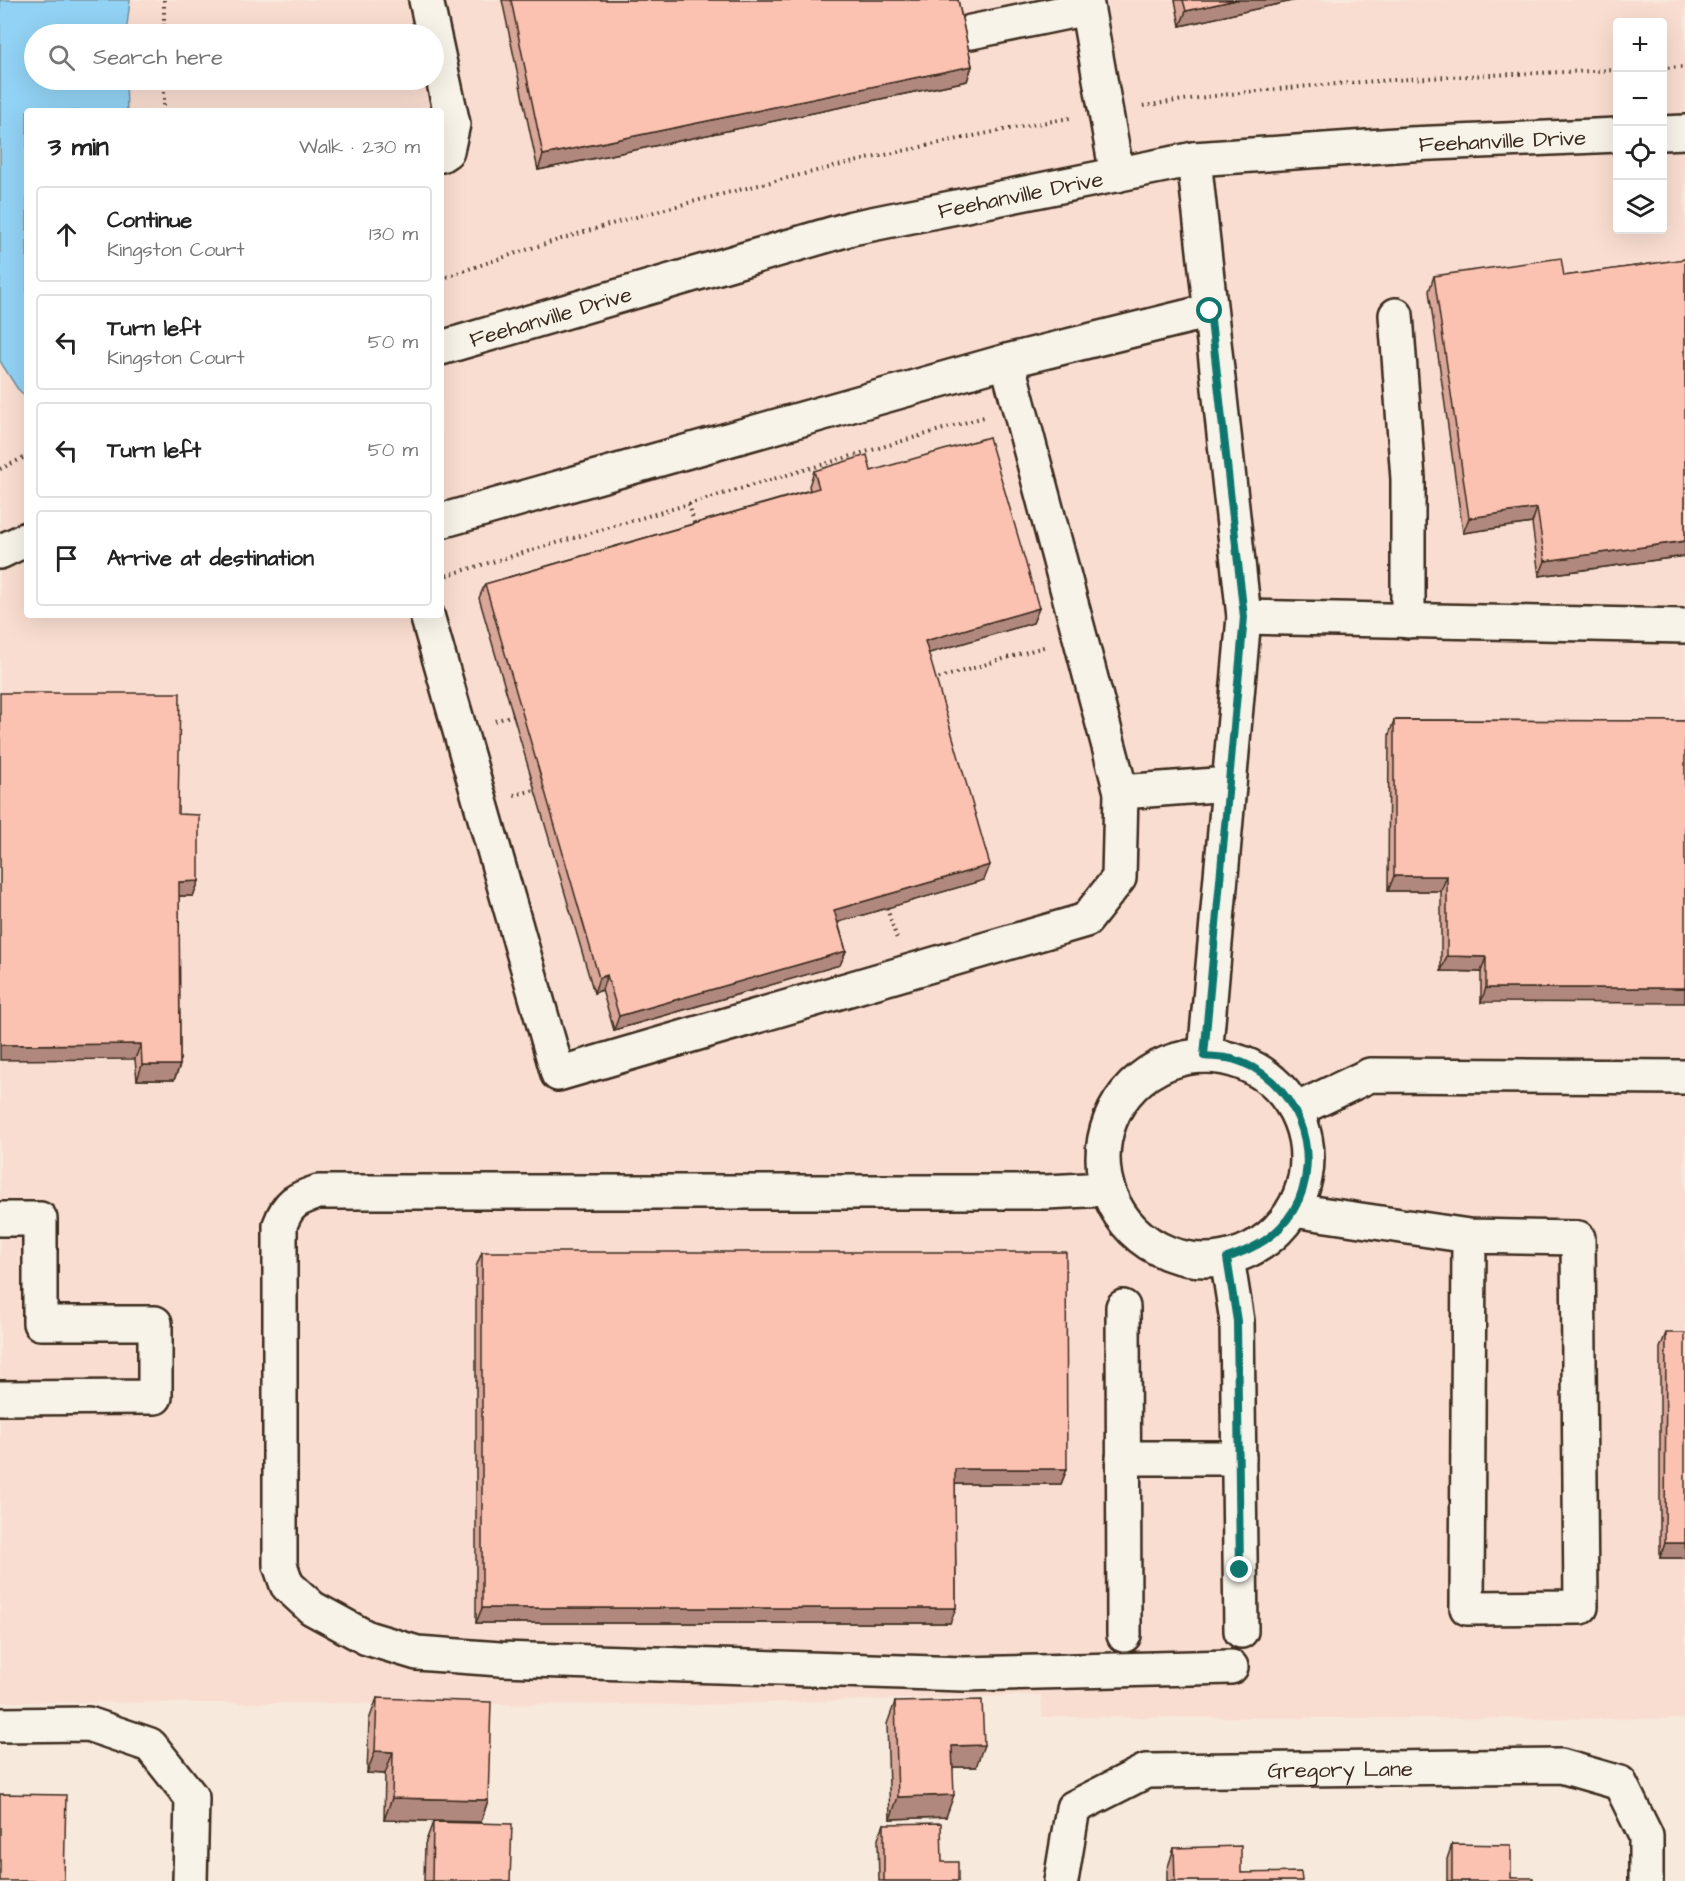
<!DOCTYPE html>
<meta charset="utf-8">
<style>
body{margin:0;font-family:"Architects Daughter",sans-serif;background:#f2f2f2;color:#222}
.controls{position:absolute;right:18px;top:18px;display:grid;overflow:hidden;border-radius:6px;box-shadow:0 6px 24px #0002}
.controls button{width:54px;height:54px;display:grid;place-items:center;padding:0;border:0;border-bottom:2px solid #e0e0e0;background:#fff;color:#222;font:30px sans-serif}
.stop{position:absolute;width:18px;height:18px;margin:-14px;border:4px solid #0f766e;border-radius:50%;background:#fff}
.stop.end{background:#0f766e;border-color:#fff;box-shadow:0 2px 6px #0008}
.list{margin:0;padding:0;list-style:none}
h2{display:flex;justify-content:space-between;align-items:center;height:78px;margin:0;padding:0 24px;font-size:26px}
h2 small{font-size:20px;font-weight:400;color:#767676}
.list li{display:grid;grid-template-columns:39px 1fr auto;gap:18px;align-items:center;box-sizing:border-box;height:96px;margin:0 12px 12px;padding:0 12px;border:2px solid #e0e0e0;border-radius:6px}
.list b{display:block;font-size:22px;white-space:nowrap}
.list p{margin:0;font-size:20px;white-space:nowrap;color:#767676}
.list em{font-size:20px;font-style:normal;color:#767676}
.icon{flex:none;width:33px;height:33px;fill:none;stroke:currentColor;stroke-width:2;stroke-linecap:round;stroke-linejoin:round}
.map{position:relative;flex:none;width:1685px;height:1881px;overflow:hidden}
.search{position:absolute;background:#fff;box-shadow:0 6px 24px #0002;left:24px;top:24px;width:420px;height:66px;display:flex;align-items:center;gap:15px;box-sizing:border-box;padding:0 21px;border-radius:33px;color:#767676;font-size:22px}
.panel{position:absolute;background:#fff;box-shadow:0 6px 24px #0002;left:24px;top:108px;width:420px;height:510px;border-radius:6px}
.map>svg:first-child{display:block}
</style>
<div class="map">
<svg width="1685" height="1881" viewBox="0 0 1685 1881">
<rect width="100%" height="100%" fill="#f8e9dd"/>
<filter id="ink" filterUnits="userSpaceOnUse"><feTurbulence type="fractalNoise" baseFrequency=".0167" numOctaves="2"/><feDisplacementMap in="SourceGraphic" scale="12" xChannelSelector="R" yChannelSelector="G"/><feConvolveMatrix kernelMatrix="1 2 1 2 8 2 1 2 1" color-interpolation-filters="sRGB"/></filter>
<g filter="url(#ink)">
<path fill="#f9ddd0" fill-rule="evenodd" d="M 0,0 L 1685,0 L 1685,1719 L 1042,1717 L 1041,1695 L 696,1705 L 0,1702 ZM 1618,22 L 1662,22 L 1662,230 L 1618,230 ZM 34,34 L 434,34 L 434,80 L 34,80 ZM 27,111 L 441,111 L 441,615 L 27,615 Z"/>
<path fill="#92d2f4" stroke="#6f8f9e" stroke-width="1.5" d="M 0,0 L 130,0 L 126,34 L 34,34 L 34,80 L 126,80 L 127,111 L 27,111 L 27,398 L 17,388 L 0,361 Z"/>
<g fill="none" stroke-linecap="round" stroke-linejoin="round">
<defs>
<g id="minor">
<path d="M 426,0 L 453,124 L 447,151 L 441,155"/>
<path d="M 1086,0 L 1117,175"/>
<path d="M 971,32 L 1087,8"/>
<path d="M 1662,133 L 1685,132"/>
<path d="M 1194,159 L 1244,617 L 1205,1056"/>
<path d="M 1396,315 L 1408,479 L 1408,621"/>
<path id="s1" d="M 441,348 L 852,228 L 1194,159 L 1410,144 L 1618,135"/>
<path d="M 441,521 L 1007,361 L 1210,311"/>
<path d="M 0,552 L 27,539"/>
<path d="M 427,615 L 558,1074 L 1086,920 L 1119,878 L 1121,792 L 1007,361"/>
<path d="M 1244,617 L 1685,626"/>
<path d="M 1121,792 L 1229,784"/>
<circle cx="1205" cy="1158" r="102"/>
<path d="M 1296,1110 L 1370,1075 L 1685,1077"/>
<path d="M 1107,1189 L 1046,1192 L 318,1192 C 296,1199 288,1203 280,1225 L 280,1565 L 287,1585 L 312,1608 L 367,1638 L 417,1653 L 500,1659 L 964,1674 L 1231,1667"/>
<path d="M 1293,1210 L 1469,1236 L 1578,1238 L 1581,1607 L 1467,1608 L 1469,1236"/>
<path d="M 0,1219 L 40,1219 L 40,1323 L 155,1323 L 155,1397 L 0,1398"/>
<path d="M 1227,1258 L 1237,1321 L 1241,1631"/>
<path d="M 1123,1307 L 1124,1635"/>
<path d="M 1123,1458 L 1239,1458"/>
<path d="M 0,1725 L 88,1724 L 150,1745 L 192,1798 L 190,1881"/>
<path id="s2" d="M 1061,1881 L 1073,1808 L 1146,1771 L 1561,1766 L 1620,1783 L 1646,1836 L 1646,1881"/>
</g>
</defs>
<use href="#minor" stroke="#3b2a1e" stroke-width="38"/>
<g stroke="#3b2a1e" stroke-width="4" stroke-dasharray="1.5 4.5" stroke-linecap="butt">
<path d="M 164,0 L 164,34"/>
<path d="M 1662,68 L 1685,67"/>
<path d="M 164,80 L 164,111"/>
<path d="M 1143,106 C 1300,81 1459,76 1618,70"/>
<path d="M 441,279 C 543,242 649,212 755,186 C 859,160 964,136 1070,118"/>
<path d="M 0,469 L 27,456"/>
<path d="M 689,504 L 695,526"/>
<path d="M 441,577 L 984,417"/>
<path d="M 933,680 L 1047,646"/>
<path d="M 495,721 L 513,715"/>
<path d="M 514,795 L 535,790"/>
<path d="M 887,908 L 897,939"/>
</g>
<use href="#minor" stroke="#f7f3e8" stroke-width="33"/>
</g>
<g fill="#d8a799" stroke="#3b2a1e" stroke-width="1.5">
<path d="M 502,0 L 958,0 L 972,66 L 967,81 L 538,170 Z"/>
<path d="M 1175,0 L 1296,0 L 1180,26 Z"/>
<path d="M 1685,259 L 1685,556 L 1539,576 L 1532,523 L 1463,533 L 1429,291 L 1434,276 L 1564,276 Z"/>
<path d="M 814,471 L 871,471 L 1039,608 L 1033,623 L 928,653 L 984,880 L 838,922 L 846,951 L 840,965 L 614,1030 L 602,990 L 594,993 L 479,598 L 485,584 L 810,490 L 809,486 Z"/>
<path d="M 1394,720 L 1685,721 L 1481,1002 L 1481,972 L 1441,971 L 1441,891 L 1388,891 L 1389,735 Z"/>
<path d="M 178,814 L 199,881 L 193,896 L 179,896 L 180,1065 L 174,1080 L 137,1080 L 135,1059 Z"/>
<path d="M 482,1252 L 1067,1469 L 1061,1484 L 955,1484 L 956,1608 L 950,1623 L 476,1623 L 476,1267 Z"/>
<path d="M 1666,1333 L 1685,1558 L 1660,1558 L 1660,1348 Z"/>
<path d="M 377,1698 L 488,1800 L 481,1822 L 384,1820 L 385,1774 L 367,1773 L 369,1720 Z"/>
<path d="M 895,1702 L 976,1767 L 953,1767 L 946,1817 L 890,1819 L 887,1724 Z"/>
<path d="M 433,1822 L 510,1881 L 424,1881 L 425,1844 Z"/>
<path d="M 884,1824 L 942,1862 L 958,1881 L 879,1881 L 878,1839 Z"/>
<path d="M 1452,1844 L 1511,1878 L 1533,1881 L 1447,1881 L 1447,1859 Z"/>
<path d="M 1174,1848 L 1241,1873 L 1302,1881 L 1167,1881 L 1167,1870 Z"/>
</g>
<g fill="#b0887d" stroke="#3b2a1e" stroke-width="1.5">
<path d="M 1236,0 L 1296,0 L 1180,26 L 1186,11 Z"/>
<path d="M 972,66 L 967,81 L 538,170 L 543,155 Z"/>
<path d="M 1537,508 L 1532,523 L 1463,533 L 1469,518 Z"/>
<path d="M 1685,541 L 1685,556 L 1539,576 L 1545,561 Z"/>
<path d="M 1039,608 L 1033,623 L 919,656 L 925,641 Z"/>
<path d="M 990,865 L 984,880 L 829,925 L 834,910 Z"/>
<path d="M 1394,876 L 1447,876 L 1441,891 L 1388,891 Z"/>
<path d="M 199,881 L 193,896 L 173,896 L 179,882 Z"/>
<path d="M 846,951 L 840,965 L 614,1030 L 619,1016 Z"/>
<path d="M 1447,956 L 1486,957 L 1481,972 L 1441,971 Z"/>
<path d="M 607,975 L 602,990 L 594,993 L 599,978 Z"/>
<path d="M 1486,988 L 1685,988 L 1685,1003 L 1481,1002 Z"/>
<path d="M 141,1044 L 135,1059 L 0,1060 L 0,1045 Z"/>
<path d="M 142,1065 L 180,1065 L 174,1080 L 137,1080 Z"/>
<path d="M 955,1469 L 1067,1469 L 1061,1484 L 950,1484 Z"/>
<path d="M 1665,1543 L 1685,1543 L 1685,1558 L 1660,1558 Z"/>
<path d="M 482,1608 L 956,1608 L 950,1623 L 476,1623 Z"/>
<path d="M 984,1745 L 976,1767 L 945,1767 L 952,1746 Z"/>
<path d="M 375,1751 L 393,1752 L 385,1774 L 367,1773 Z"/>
<path d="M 954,1795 L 946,1817 L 890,1819 L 898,1797 Z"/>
<path d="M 392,1798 L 488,1800 L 481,1822 L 384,1820 Z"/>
</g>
<g fill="#fbc2b2" stroke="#3b2a1e" stroke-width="1.5">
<path d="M 511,0 L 958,0 L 972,66 L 543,155 Z"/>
<path d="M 1183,0 L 1236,0 L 1186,11 Z"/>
<path d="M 1561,258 L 1564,276 L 1685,259 L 1685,541 L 1545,561 L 1537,508 L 1469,518 L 1434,276 Z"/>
<path d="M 989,437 L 1039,608 L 925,641 L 990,865 L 834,910 L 846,951 L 619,1016 L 607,975 L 599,978 L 485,584 L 819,488 L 814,471 L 867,455 L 871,471 Z"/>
<path d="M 0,693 L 180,693 L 178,814 L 199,815 L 199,881 L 179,882 L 180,1065 L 142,1065 L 141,1044 L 0,1045 Z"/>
<path d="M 1394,720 L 1685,721 L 1685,988 L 1486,988 L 1486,957 L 1447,956 L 1447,876 L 1394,876 Z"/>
<path d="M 482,1252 L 1066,1252 L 1067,1469 L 955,1469 L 956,1608 L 482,1608 Z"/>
<path d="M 1666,1333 L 1685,1333 L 1685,1543 L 1665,1543 Z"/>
<path d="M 377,1698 L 491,1702 L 488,1800 L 392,1798 L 393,1752 L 375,1751 Z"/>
<path d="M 982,1700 L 984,1745 L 952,1746 L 954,1795 L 898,1797 L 895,1702 Z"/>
<path d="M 0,1794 L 66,1795 L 64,1881 L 0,1881 Z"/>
<path d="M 433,1822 L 512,1824 L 510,1881 L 432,1881 Z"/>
<path d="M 941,1823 L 942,1862 L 958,1862 L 958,1881 L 884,1881 L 884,1824 Z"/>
<path d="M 1452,1844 L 1511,1845 L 1511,1878 L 1533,1878 L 1533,1881 L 1452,1881 Z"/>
<path d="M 1241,1846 L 1241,1873 L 1301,1872 L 1302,1881 L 1175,1881 L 1174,1848 Z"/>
</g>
</g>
<g fill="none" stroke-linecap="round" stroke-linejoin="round" filter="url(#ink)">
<path stroke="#0f766e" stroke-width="8" d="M 1210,311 L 1244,617 L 1204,1056 C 1213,1057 1223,1057 1232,1059 C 1295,1076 1327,1155 1293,1211 C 1277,1237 1255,1248 1227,1258 L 1237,1321 L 1240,1570"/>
</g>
<g text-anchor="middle" stroke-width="6" stroke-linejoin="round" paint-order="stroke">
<g font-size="22" fill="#3b2a1e" stroke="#f7f3e8">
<text dy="8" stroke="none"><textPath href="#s1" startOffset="1086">Feehanville Drive</textPath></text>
<text dy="8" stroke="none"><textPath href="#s1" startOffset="600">Feehanville Drive</textPath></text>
<text dy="8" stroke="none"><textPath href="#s1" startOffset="114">Feehanville Drive</textPath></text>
<text dy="8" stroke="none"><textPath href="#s2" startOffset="350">Gregory Lane</textPath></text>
</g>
</g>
</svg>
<div class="controls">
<button>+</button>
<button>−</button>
<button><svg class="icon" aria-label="locate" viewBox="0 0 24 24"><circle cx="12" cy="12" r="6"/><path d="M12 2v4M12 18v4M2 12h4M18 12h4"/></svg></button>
<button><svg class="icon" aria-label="layers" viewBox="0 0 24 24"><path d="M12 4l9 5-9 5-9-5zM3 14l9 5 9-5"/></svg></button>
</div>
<div class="stop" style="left:1210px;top:311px"></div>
<div class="stop end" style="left:1240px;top:1570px"></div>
<div class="search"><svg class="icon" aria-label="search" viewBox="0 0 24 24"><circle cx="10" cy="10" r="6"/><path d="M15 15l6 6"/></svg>Search here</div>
<section class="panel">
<h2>3 min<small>Walk · 230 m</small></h2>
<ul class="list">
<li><svg class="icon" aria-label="ahead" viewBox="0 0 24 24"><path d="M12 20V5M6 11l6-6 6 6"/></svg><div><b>Continue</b><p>Kingston Court</p></div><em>130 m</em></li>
<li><svg class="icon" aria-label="left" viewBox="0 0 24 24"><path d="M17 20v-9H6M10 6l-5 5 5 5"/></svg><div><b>Turn left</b><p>Kingston Court</p></div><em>50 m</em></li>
<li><svg class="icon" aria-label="left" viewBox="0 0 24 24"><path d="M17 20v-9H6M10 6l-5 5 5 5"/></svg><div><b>Turn left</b></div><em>50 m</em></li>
<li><svg class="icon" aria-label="arrive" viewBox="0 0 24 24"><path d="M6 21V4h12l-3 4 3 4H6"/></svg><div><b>Arrive at destination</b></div></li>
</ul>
</section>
</div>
